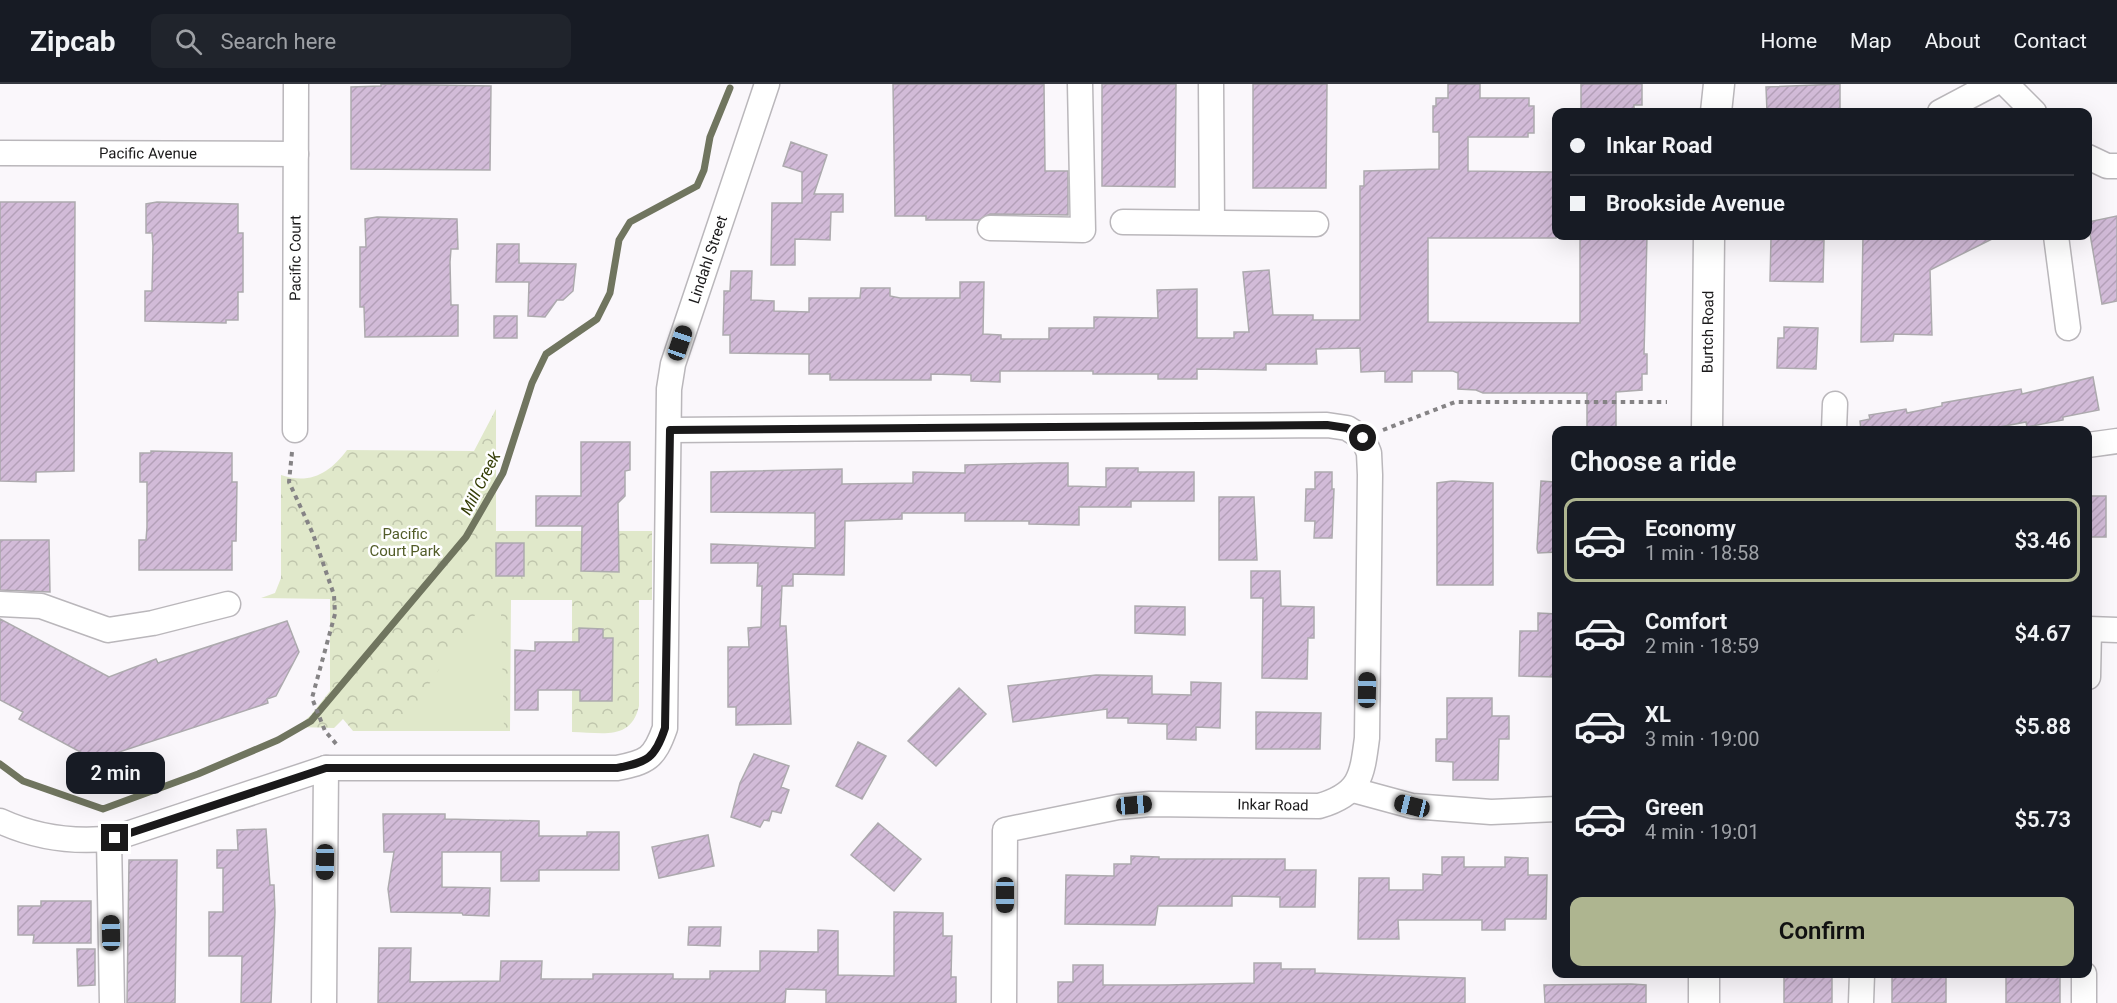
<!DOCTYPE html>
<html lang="en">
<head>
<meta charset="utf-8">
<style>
	:root { --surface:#171b24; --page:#20242c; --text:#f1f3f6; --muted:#9ea1a6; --line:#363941; --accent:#aeb590 }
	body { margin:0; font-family:Roboto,sans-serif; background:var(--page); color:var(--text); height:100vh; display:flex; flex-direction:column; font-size:22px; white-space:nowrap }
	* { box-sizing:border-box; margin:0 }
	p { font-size:20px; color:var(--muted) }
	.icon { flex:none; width:33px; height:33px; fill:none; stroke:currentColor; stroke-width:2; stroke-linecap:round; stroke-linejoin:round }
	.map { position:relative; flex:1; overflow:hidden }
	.side { position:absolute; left:1552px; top:342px; width:540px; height:552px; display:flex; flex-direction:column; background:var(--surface); border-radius:12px; box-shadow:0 6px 24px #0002 }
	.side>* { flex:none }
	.top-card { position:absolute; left:1552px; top:24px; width:540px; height:132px; border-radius:12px; box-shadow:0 6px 24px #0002; display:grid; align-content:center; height:132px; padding:0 18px; background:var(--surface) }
	.end { position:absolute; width:27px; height:27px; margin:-14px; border:8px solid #1a191a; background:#fff; box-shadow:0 0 0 3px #fff }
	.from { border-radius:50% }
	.bubble { position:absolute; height:42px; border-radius:12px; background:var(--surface); box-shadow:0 6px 24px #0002; font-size:20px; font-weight:600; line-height:42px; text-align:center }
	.car { position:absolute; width:18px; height:36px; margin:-18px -9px; border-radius:8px; box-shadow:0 0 4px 2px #0007; background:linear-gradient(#222 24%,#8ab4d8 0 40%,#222 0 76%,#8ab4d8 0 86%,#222 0) }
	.top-card b { display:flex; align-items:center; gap:21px; height:57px; font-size:22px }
	.top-card b+b { border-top:2px solid var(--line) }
	.top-card i { width:15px; height:15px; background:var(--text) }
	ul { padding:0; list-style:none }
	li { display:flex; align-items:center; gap:18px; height:84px; margin:0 12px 9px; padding:0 6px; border:3px solid transparent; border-radius:12px }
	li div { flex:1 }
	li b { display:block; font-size:22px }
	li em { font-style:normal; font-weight:600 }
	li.active { border-color:var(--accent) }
	li>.icon { width:54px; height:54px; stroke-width:1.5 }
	h2 { padding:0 18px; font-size:27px; line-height:72px }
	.action { display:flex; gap:12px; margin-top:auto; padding:12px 18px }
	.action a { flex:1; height:69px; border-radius:12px; background:var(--accent); color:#111; font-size:24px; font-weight:600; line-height:69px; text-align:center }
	header { display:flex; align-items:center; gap:36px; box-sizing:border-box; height:84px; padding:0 30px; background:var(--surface); border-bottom:2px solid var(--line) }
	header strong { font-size:28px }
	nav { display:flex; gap:33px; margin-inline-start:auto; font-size:21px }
	.search { width:420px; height:54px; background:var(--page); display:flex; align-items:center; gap:15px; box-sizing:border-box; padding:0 21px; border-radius:12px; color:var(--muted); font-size:22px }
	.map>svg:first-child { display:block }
	.forest { fill:url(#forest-crowns) }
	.garden { fill:#e0e8ca }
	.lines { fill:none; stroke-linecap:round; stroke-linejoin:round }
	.stream { stroke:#70755f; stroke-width:7 }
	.building { fill:url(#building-hatch); stroke:#adaaae; stroke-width:1.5 }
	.minor-casing { stroke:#bab7bb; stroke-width:27 }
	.major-casing { stroke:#bab7bb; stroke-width:33 }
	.path { stroke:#858385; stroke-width:4; stroke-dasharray:4.5 4.5; stroke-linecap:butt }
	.minor { stroke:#fff; stroke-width:24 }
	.major { stroke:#fff; stroke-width:30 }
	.route { stroke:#1a191a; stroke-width:8 }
	.labels { text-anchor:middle; stroke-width:5; stroke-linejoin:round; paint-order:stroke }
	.street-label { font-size:15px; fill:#1a191a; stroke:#fff }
	.park-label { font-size:15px; fill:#525c28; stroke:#fff }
	.water-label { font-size:16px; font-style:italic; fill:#353e06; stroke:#fff }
</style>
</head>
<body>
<header>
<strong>Zipcab</strong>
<div class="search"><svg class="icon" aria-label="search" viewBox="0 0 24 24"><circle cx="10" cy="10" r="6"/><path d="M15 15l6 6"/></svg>Search here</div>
<nav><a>Home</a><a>Map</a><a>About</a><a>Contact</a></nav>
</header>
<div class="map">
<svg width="2117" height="919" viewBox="0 0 2117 919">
	<defs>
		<pattern id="forest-crowns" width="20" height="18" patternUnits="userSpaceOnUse" patternTransform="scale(1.5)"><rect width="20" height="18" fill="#e0e8ca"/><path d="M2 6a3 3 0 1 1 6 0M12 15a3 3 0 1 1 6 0" fill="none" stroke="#c0c6ad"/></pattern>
		<pattern id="building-hatch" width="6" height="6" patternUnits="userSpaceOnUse" patternTransform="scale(1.5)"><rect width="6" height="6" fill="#d2bbd8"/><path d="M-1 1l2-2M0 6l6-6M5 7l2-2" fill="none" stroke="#b4a0b9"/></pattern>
	</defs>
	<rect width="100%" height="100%" fill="#faf7fb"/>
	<path class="forest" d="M496,325V447H652V516H639V622C631,658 600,648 572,648V516H511L510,647H353L343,635L334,644L297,643L311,631L330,607V515L261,514L275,509L281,494V391C310,401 330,389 347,366L474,367Z"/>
	<path class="garden" d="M477,528H501L504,644H400Z"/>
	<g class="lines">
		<path class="stream" d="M0,680L23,697L103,725L198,690L278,656L311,637L466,453L503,389L532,299L546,270L597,235L610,209L619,156L630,138L697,102L704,86L710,53L730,4"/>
	</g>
	<path class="building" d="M381,0L491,2L490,86L351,85V3L381,2Z
		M893,0H1044L1045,87H1068V131L990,130L979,136H926V132H895Z
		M1102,0H1176L1175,103L1102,102Z
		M1253,0H1327L1326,104H1253Z
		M1448,0H1480V14H1529V22H1534V49H1528V53H1468V87L1556,88V154H1428V238L1580,239V152H1647L1644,270H1647V290H1642V306L1616,308V346H1587V309H1483L1476,306L1458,305V289L1453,287H1412V298H1385V287L1361,288L1360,264L1316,265L1317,280H1266V286L1197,285V295H1158V290H1093V287H1000V298L971,297V291L931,290V296H830V290H809V270L730,269V251H723L724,216V207H730L731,187H752L751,216L774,217V227L809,228V214H860L861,204H890V212L900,214H960V198H984L983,250L1001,251V255H1049V244H1094V233L1158,234L1157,206L1197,205V254H1234V248H1249L1243,188L1269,186L1273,231H1313V236H1360V102H1364V87L1439,85V48H1433V22H1436V14H1448Z
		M1581,0H1642V21H1634V28H1581Z
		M1840,0V28H1767L1766,3Z
		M791,58L827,71L814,110H843V128H831L830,156L795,155V181H771L772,119H802V88L783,82Z
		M0,118H75L74,387L36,388V398L0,397Z
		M157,118L238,120V149H243V208H238V236H226V239L145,237V207H152L153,162L152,149H146V120Z
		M2117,132V217L2102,220L2088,138Z
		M377,133L457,135L458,165H451L450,178L451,221H458V252L365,253L364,223H360V163H366L365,135Z
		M1863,152H1998L1930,186L1932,251L1894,250L1893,257L1861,258Z
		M1771,154L1824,156L1823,198L1770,197Z
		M497,160H519V179L576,180L573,207L563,216H557L545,233L528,232L529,198H496Z
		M494,232H517V254H494Z
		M1784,243L1818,244L1816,285L1777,284L1778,254H1784Z
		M2093,293L2099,326L2063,333V336L2027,343L2026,338L1984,346H1861L1860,337L1870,335L1869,331L1906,325L1907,329L1942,322V319L2021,305L2022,310Z
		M581,358H630V386L625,387V412L618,419L619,488L581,487L582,442H536V412H581Z
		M151,367L232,369V398H237L236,457H232V486H139V456H146L147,443V398H140V369H151Z
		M1040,379H1068V402L1106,403V384H1138V388H1194V417H1131V423H1079V441L1029,440V437H965V429H902V435L845,437L844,491L793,490V502H782L780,542H786L791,640L736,641V623H728V563H749L748,544L761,543L762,502H757L758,479H711V460L815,464V429L711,428V388L842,385V400L913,399V388L965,389V381Z
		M1315,388H1332V405H1334L1332,454H1314L1315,437H1305L1306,405H1315Z
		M1452,397L1493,399V501H1437V399Z
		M1541,397L1554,398L1557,468L1538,469L1537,465Z
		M2088,412H2106V453H2088Z
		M1219,413H1254L1257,476H1219Z
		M0,456H49L50,508L0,506Z
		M496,459H524V492H496Z
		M1251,487H1280L1281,522L1314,523V554H1308L1307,595L1262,594L1263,514H1251Z
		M1135,522L1185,523V551L1135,549Z
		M1538,529L1557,530V593L1519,592L1520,547H1538Z
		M0,535L109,593L156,575L158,579L287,537L299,568L276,612L267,615L268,619L95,676L19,635L23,628L0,616Z
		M579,544L603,545V554H613L612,617H580V606H538V626H515V566L535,567V558H579Z
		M1096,591L1152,592V610L1191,611V598L1221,599L1220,644L1196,643V656L1167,655V640L1128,639V634H1107V625L1013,638L1008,602Z
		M959,604L986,630L936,682L908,657Z
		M1447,614H1492V632H1509V655H1499L1498,696H1453V678L1436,677V655H1447Z
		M1256,628L1321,629L1320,665H1256Z
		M858,658L886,672L862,715L836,702Z
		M754,670L789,682L781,703L789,706L781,729L772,727L769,737L764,736L760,743L731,733L740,699Z
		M383,730H445V735L539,737V752H587V748H619V786H539V797H501V768H442V803L490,804L489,832L463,831L462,829L391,828L388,805L394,768H384Z
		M878,739L921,775L894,807L851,771Z
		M266,745L270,801H274L275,828L271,919H241L242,872H209V828H223V784H217V766H238L237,746Z
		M708,751L714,782L659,794L652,763Z
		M1131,772L1159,773V775H1285V786H1316L1315,823H1280V813L1232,812V822H1158L1155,841L1065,840L1066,791L1114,792V780H1131Z
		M1442,773H1464V783H1505V773L1528,774V791H1547L1546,835H1505V846H1482V836H1398L1399,855H1358L1359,794H1389V806H1423V790L1442,791Z
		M129,776H177L175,919H127Z
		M41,817H91V859H33L34,851H18V822H41Z
		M894,828L943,829V852H952L951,893H956V919H826V906L786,905L785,919H378L379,864H411L410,898L500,897L501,877H542L541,895H593V890H673V895H710V887H760V867L818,868V846L838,847V891L894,892Z
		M689,843H721L720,862L688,861Z
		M77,865H95V901L78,902Z
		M1254,879H1281V885H1315V889L1465,894V919H1058V898H1073V881H1103V901H1167L1254,899Z
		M1784,890H1832V919H1784Z
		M1896,890H1942V893H1946V919H1892V893H1896Z
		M2006,890H2060V919H2006Z
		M1631,900L1646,901V919H1545L1544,901Z"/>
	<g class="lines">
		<g class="minor-casing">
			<g id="minor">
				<path d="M1211,0L1212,138"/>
				<path d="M2006,0L2034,28"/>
				<path d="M1940,28L1993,0"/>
				<path id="s1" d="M0,69L296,70"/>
				<path d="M2088,73L2107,82H2117"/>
				<path d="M1123,138L1316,140"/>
				<path d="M990,144L1083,146L1080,0"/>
				<path d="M2056,152L2068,244"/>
				<path id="s2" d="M295,346L296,0"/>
				<path d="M670,346L1327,341L1347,344L1363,354L1369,369L1370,391L1367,654C1362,693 1360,710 1319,722L1150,720L1118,723L1005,746L1004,919"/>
				<path d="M1834,346L1835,320"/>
				<path d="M2088,361L2117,357"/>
				<path d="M0,520L41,522L108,546L153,539L228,520"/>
				<path d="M2088,593L2089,545L2117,546"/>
				<path d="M1353,706L1412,722L1491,728L1557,725"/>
				<path id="s3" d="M0,737C37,754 75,759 115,754L326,684H617C647,678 654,675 665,644L669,305L673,280L767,0"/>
				<path d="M109,755L112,919"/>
				<path d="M324,919L326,684"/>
				<path d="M1861,919L1862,890"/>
				<path d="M2084,919V890"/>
			</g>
		</g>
		<g class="major-casing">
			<g id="major">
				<path d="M1716,28L1719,0"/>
				<path id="s4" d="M1707,346L1709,152"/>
				<path d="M1704,919V890"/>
			</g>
		</g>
		<path class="path" d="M1383,346L1455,318H1667
			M292,368L289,398L313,450L334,511L335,530L312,614L325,647L338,662"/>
		<use href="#minor" class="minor"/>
		<use href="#major" class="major"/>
	</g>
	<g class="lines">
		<path class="route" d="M115,754L326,684H617C647,678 655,675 665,644L670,346L1327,341L1347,344L1363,354"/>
	</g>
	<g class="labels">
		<g class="street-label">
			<text dy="5" stroke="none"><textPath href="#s1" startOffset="148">Pacific Avenue</textPath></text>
			<text dy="5" stroke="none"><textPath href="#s2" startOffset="172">Pacific Court</textPath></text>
			<text dy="5" stroke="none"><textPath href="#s3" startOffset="1173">Lindahl Street</textPath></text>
			<text dy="5" stroke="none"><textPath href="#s4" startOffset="98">Burtch Road</textPath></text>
			<text transform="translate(1273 721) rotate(1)" y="5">Inkar Road</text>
		</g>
		<g class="park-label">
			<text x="405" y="455">Pacific<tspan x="405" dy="17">Court Park</tspan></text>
		</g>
		<g class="water-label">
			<text transform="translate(480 399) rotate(-63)" y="6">Mill Creek</text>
		</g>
	</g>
</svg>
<i class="end from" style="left:1363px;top:354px"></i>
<i class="end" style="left:115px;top:754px"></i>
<div class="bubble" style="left:66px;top:668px;width:99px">2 min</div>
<i class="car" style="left:680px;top:259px;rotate:19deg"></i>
<i class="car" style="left:1367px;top:606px;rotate:1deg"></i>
<i class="car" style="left:1134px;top:721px;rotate:85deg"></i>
<i class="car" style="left:1412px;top:722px;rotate:284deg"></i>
<i class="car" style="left:325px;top:778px;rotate:181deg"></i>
<i class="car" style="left:1005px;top:811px;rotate:180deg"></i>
<i class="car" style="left:111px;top:849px;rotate:359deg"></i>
<div class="top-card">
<b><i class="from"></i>Inkar Road</b>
<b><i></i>Brookside Avenue</b>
</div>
<section class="side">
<h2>Choose a ride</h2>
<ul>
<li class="active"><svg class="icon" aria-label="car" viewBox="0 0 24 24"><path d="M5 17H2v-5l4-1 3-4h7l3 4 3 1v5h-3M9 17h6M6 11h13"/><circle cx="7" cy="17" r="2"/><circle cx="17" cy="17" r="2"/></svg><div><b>Economy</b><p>1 min · 18:58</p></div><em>$3.46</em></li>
<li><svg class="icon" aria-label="car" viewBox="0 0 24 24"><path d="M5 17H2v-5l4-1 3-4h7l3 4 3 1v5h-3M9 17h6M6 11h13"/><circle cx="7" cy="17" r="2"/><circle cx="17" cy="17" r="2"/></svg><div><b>Comfort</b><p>2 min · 18:59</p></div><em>$4.67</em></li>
<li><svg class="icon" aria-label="car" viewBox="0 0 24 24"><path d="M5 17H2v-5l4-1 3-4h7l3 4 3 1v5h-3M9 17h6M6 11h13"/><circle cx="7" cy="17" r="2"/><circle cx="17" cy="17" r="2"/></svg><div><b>XL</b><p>3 min · 19:00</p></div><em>$5.88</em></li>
<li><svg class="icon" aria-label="car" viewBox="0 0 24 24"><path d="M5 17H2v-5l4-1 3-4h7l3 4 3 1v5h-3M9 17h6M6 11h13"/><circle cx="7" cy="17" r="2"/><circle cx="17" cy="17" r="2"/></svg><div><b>Green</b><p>4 min · 19:01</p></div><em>$5.73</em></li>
</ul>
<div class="action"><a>Confirm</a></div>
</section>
</div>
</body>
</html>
